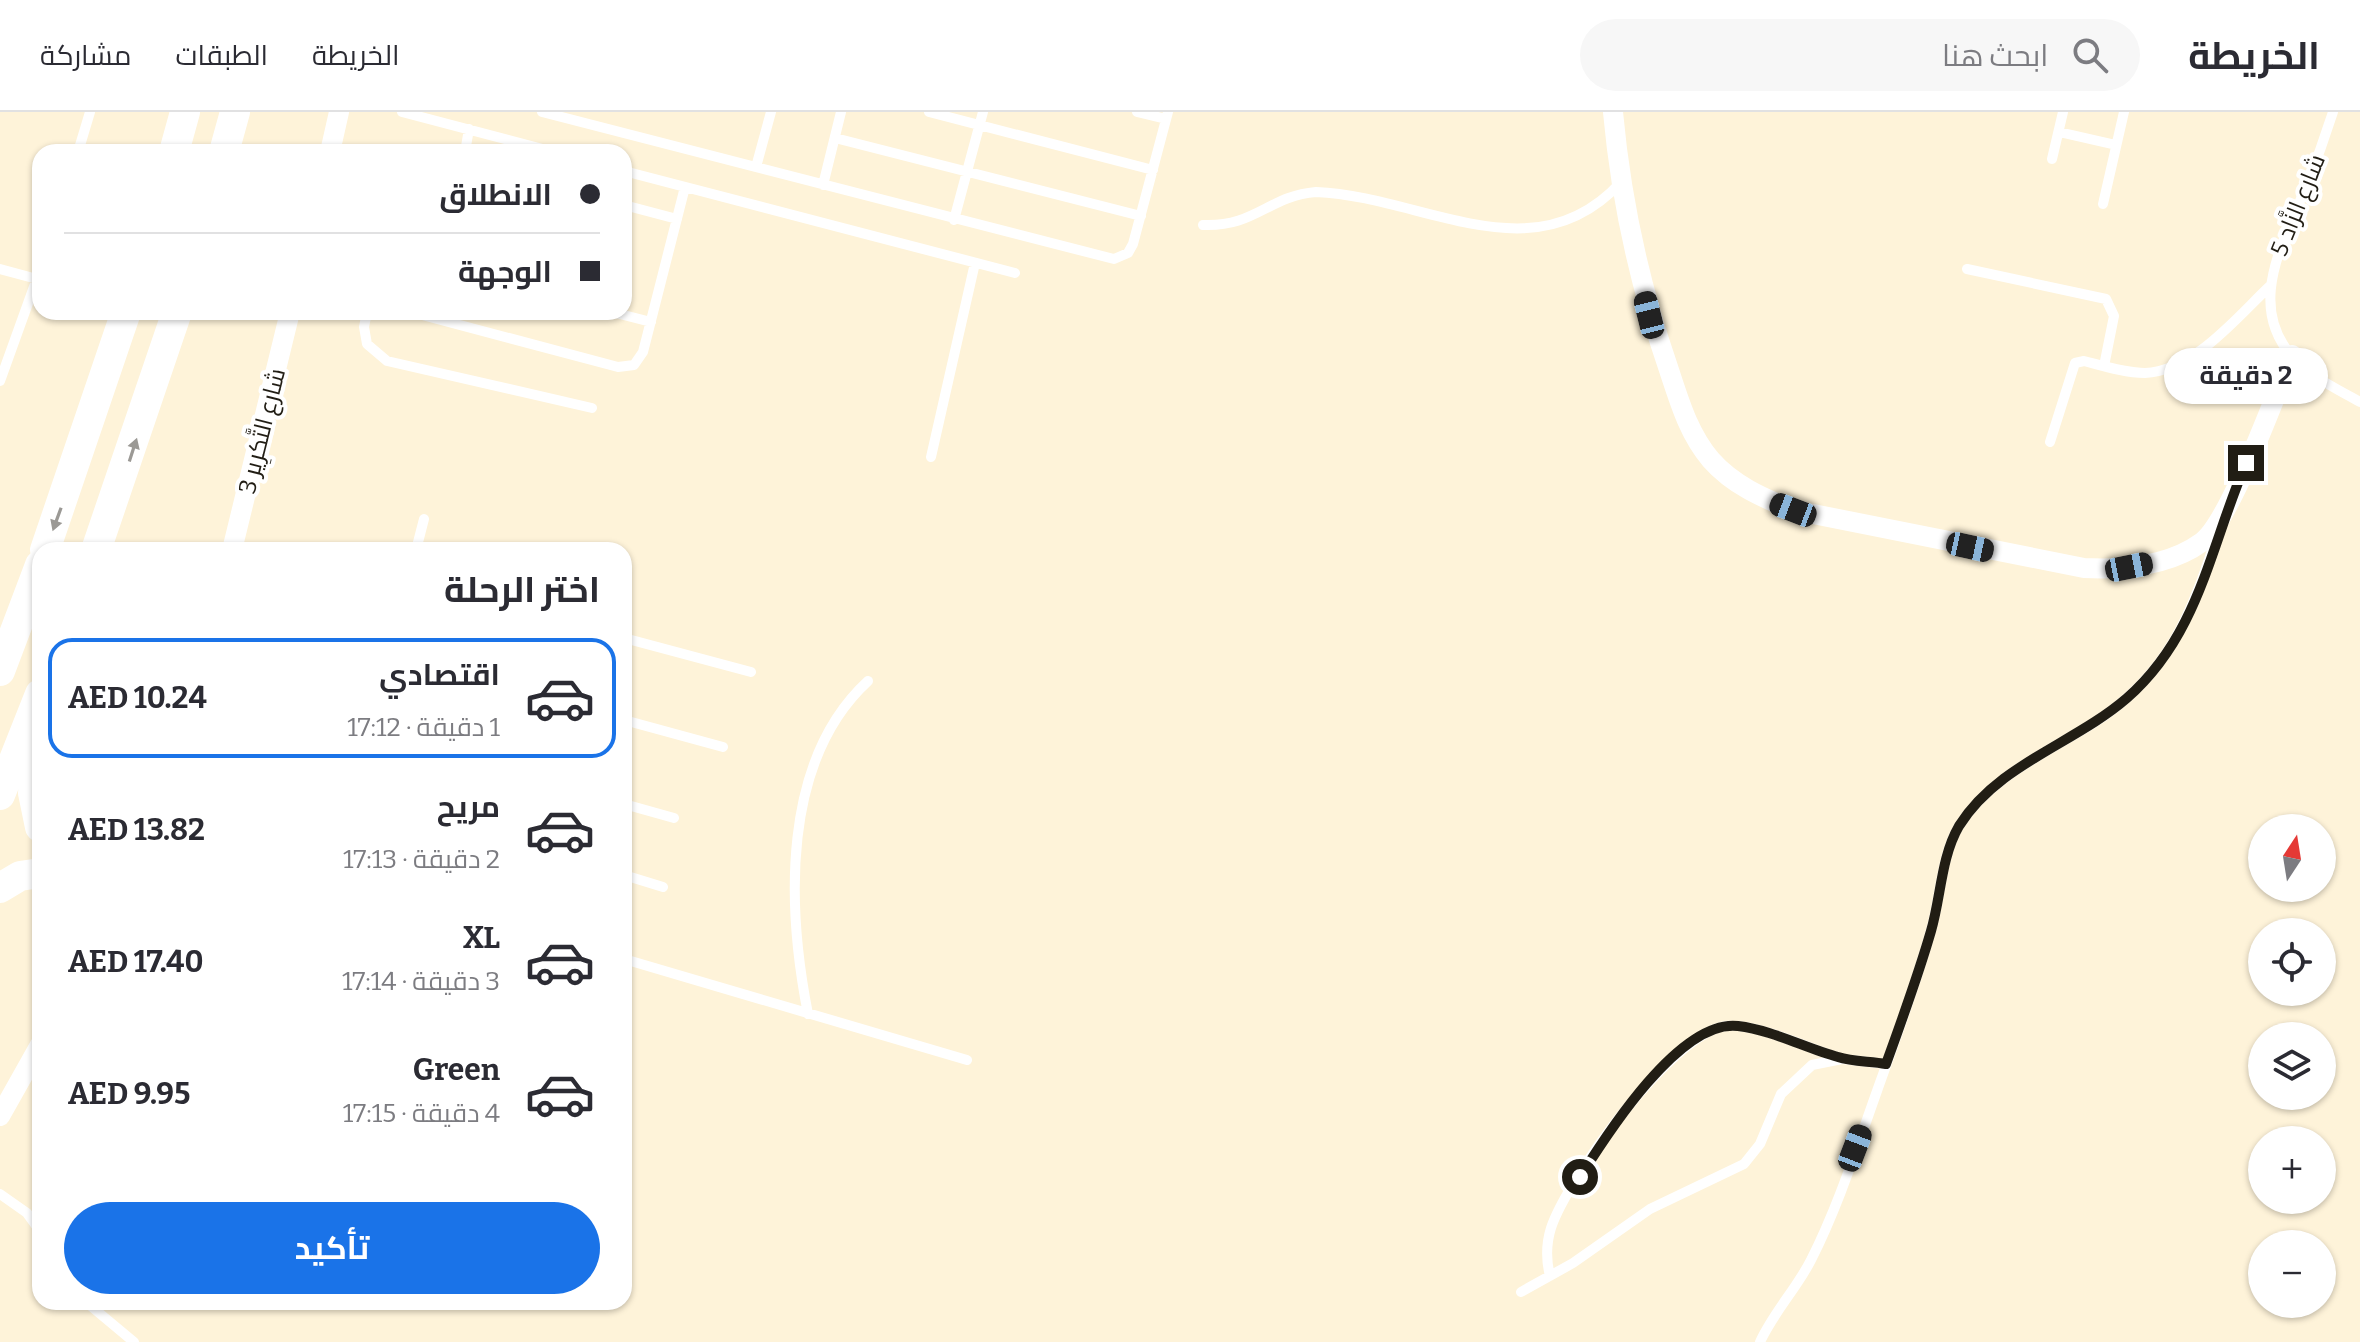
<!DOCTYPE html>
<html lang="ar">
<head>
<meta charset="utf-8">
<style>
	:root { --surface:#fff; --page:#f7f7f7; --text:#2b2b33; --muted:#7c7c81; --line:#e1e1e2; --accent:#1a73e8 }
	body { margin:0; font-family:Bitter,Cairo,serif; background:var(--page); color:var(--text); direction:rtl; height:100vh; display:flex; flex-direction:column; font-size:30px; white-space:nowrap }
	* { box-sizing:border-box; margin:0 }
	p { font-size:26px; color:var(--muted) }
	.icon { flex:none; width:44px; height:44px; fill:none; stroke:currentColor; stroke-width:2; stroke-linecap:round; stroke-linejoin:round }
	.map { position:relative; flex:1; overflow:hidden; direction:ltr }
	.details { position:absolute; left:32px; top:430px; width:600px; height:768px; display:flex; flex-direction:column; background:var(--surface); border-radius:24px; box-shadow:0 2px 6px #0004; direction:rtl }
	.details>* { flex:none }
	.guide { position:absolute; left:32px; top:32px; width:600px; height:176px; border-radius:24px; box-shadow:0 2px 6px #0004; direction:rtl; display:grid; align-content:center; height:176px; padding:0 32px; background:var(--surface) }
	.needle { width:52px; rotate:12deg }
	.buttons { position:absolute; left:2248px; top:702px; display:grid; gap:16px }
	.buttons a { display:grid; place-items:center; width:88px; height:88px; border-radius:50%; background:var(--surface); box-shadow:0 2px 6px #0004; font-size:40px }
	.end { position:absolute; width:36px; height:36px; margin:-18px; border:10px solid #211d14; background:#fff; box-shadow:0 0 0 4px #fff }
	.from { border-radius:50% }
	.bubble { position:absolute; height:56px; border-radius:28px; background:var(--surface); box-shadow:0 2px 6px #0004; font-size:26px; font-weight:700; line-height:56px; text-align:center; direction:rtl }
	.car { position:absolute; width:24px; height:48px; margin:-24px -12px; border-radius:10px; box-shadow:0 0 6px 2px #0007; background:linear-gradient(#222 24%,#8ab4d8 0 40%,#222 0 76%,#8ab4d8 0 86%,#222 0) }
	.guide b { display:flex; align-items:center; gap:28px; height:76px; font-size:30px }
	.guide b+b { border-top:2px solid var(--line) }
	.guide i { width:20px; height:20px; background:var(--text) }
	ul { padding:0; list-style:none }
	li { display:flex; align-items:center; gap:24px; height:120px; margin:0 16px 12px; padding:0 16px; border:4px solid transparent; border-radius:24px }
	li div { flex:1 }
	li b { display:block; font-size:30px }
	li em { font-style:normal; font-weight:700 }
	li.active { border-color:var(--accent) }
	li>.icon { width:72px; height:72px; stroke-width:1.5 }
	h2 { padding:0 32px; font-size:36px; line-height:96px }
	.action { display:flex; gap:16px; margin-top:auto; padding:16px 32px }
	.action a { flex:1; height:92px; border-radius:48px; background:var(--accent); color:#fff; font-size:32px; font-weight:700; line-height:92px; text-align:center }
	header { display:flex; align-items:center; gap:48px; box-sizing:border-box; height:112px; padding:0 40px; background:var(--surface); border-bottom:2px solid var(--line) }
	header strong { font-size:38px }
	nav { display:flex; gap:44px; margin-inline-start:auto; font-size:28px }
	.search { width:560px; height:72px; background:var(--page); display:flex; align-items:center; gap:20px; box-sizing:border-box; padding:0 28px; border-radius:44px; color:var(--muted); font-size:30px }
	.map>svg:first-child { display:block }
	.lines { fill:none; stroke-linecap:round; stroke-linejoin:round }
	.service { stroke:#fff; stroke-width:10 }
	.minor { stroke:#fff; stroke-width:20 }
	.secondary { stroke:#fff; stroke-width:30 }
	.oneway { fill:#9b9995 }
	.route { stroke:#211d14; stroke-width:10 }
	.labels { text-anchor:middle; stroke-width:8; stroke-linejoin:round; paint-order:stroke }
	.street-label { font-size:24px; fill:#211d14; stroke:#fff }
</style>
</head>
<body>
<header>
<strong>الخريطة</strong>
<div class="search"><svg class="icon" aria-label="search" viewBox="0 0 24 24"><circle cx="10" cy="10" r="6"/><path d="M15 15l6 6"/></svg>ابحث هنا</div>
<nav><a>الخريطة</a><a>الطبقات</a><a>مشاركة</a></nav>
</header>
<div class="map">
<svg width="2360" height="1230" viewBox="0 0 2360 1230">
	<rect width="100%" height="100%" fill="#fef3d9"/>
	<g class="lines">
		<path class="service" d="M402,0L554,40
			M542,0L1114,147L1128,141L1133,132L1168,0
			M929,0L1153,58
			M1137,0L1166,7
			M2333,0C2325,25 2316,50 2306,75C2282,133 2241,202 2303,255C2319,269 2341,279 2360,290
			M2059,20L2116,33
			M835,26L1141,104
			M78,40L90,0
			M465,40L469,17
			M2052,47L2063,0
			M756,55L771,0
			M624,59L1015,161
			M823,73L841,0
			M2103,92L2124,0
			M624,93L677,107
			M954,108L983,0
			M1203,113C1256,115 1268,84 1316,80C1422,84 1534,166 1621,70
			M0,157L37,167
			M1967,157L2106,187L2114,204L2104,254
			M367,200L364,215L367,232L387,249L592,296
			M411,200L618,255L634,253L643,240L685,75
			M612,200L651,210
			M0,269L40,158
			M2050,330L2075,251L2084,249C2103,254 2125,261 2145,261C2194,259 2237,205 2270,174
			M931,345L975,151
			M416,438L424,407
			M624,526L751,560
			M624,608L723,635
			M624,692L674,706
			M624,763L663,775
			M624,847L967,948
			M808,902C787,795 781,649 868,569
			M0,1082L27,1101L40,1119
			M1550,1164C1546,1148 1546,1132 1551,1116C1567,1067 1673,920 1726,914C1756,911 1808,936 1837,945
			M1521,1180L1573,1151L1650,1097L1744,1052L1760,1032L1781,982L1812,953L1842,947L1886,952
			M86,1190L134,1230
			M1760,1230C1773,1201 1797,1176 1811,1148C1838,1095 1857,1035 1877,979C1896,926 1916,872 1931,818C1941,784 1941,744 1959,714C1990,665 2046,641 2092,612C2169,564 2192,501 2218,420"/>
		<path class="minor" d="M1613,0C1621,88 1639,171 1668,255C1679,288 1688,321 1711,348C1733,373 1763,386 1793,398L2084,456C2123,458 2169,454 2202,430C2230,409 2276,281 2292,243
			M330,40L339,0
			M232,438L290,200
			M0,1004L40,933"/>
		<path class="secondary" d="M174,40L185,0
			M224,40L235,0
			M45,438L126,200
			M96,438L177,200
			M0,559L40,453
			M40,641L33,681L40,715
			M0,683L40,582
			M0,776L20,764L40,761"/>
	</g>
	<defs><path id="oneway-solid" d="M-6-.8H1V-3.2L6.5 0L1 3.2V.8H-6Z" transform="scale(2)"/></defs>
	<g class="oneway">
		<use href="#oneway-solid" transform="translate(133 338) rotate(-72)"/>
		<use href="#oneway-solid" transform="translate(57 407) rotate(110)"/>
	</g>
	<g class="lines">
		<path class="route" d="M1580,1065C1607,1022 1680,907 1738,914C1772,918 1805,936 1838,945C1853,950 1871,949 1886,952C1902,908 1918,864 1931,819C1941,785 1941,745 1959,714C1998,652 2074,632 2127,586C2199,523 2210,435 2246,351"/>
	</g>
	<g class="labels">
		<g class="street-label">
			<text transform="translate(2298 93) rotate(-68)" y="8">شارع الزَّاد 5</text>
			<text transform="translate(262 319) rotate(-76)" y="8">شارع التَّكرِير 3</text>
		</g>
	</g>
</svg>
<div class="buttons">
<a><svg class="needle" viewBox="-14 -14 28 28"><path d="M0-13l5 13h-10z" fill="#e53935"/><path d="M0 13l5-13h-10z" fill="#7c7c81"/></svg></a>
<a><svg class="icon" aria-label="locate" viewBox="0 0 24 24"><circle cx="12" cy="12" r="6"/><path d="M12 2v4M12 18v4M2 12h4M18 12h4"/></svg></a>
<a><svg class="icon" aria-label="layers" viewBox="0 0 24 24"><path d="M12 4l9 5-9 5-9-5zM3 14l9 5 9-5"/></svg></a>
<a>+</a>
<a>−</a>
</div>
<i class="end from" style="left:1580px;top:1065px"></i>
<i class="end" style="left:2246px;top:351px"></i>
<div class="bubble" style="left:2164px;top:236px;width:164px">2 دقيقة</div>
<i class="car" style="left:1649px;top:203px;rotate:346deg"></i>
<i class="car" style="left:1793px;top:398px;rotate:291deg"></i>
<i class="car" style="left:1970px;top:435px;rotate:102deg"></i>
<i class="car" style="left:2129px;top:455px;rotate:79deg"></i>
<i class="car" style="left:1855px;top:1036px;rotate:21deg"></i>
<div class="guide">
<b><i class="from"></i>الانطلاق</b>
<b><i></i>الوجهة</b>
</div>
<section class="details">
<h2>اختر الرحلة</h2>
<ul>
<li class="active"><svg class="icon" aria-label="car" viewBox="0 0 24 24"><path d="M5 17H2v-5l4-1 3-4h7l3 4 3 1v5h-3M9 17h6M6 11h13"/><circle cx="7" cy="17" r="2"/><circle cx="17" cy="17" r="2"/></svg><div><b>اقتصادي</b><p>1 دقيقة · 17:12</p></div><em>AED 10.24</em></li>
<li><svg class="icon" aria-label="car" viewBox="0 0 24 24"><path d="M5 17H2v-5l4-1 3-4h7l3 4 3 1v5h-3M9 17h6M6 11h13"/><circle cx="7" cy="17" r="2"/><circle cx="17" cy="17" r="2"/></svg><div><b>مريح</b><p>2 دقيقة · 17:13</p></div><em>AED 13.82</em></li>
<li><svg class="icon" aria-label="car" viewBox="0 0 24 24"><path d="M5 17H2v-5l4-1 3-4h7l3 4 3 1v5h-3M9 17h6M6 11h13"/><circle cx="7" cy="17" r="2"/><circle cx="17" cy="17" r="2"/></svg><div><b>XL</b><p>3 دقيقة · 17:14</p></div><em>AED 17.40</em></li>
<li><svg class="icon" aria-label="car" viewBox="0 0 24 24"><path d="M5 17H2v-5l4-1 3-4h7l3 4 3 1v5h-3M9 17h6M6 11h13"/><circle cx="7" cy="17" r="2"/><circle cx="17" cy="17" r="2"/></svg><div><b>Green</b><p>4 دقيقة · 17:15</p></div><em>AED 9.95</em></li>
</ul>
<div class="action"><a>تأكيد</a></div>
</section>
</div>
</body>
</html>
